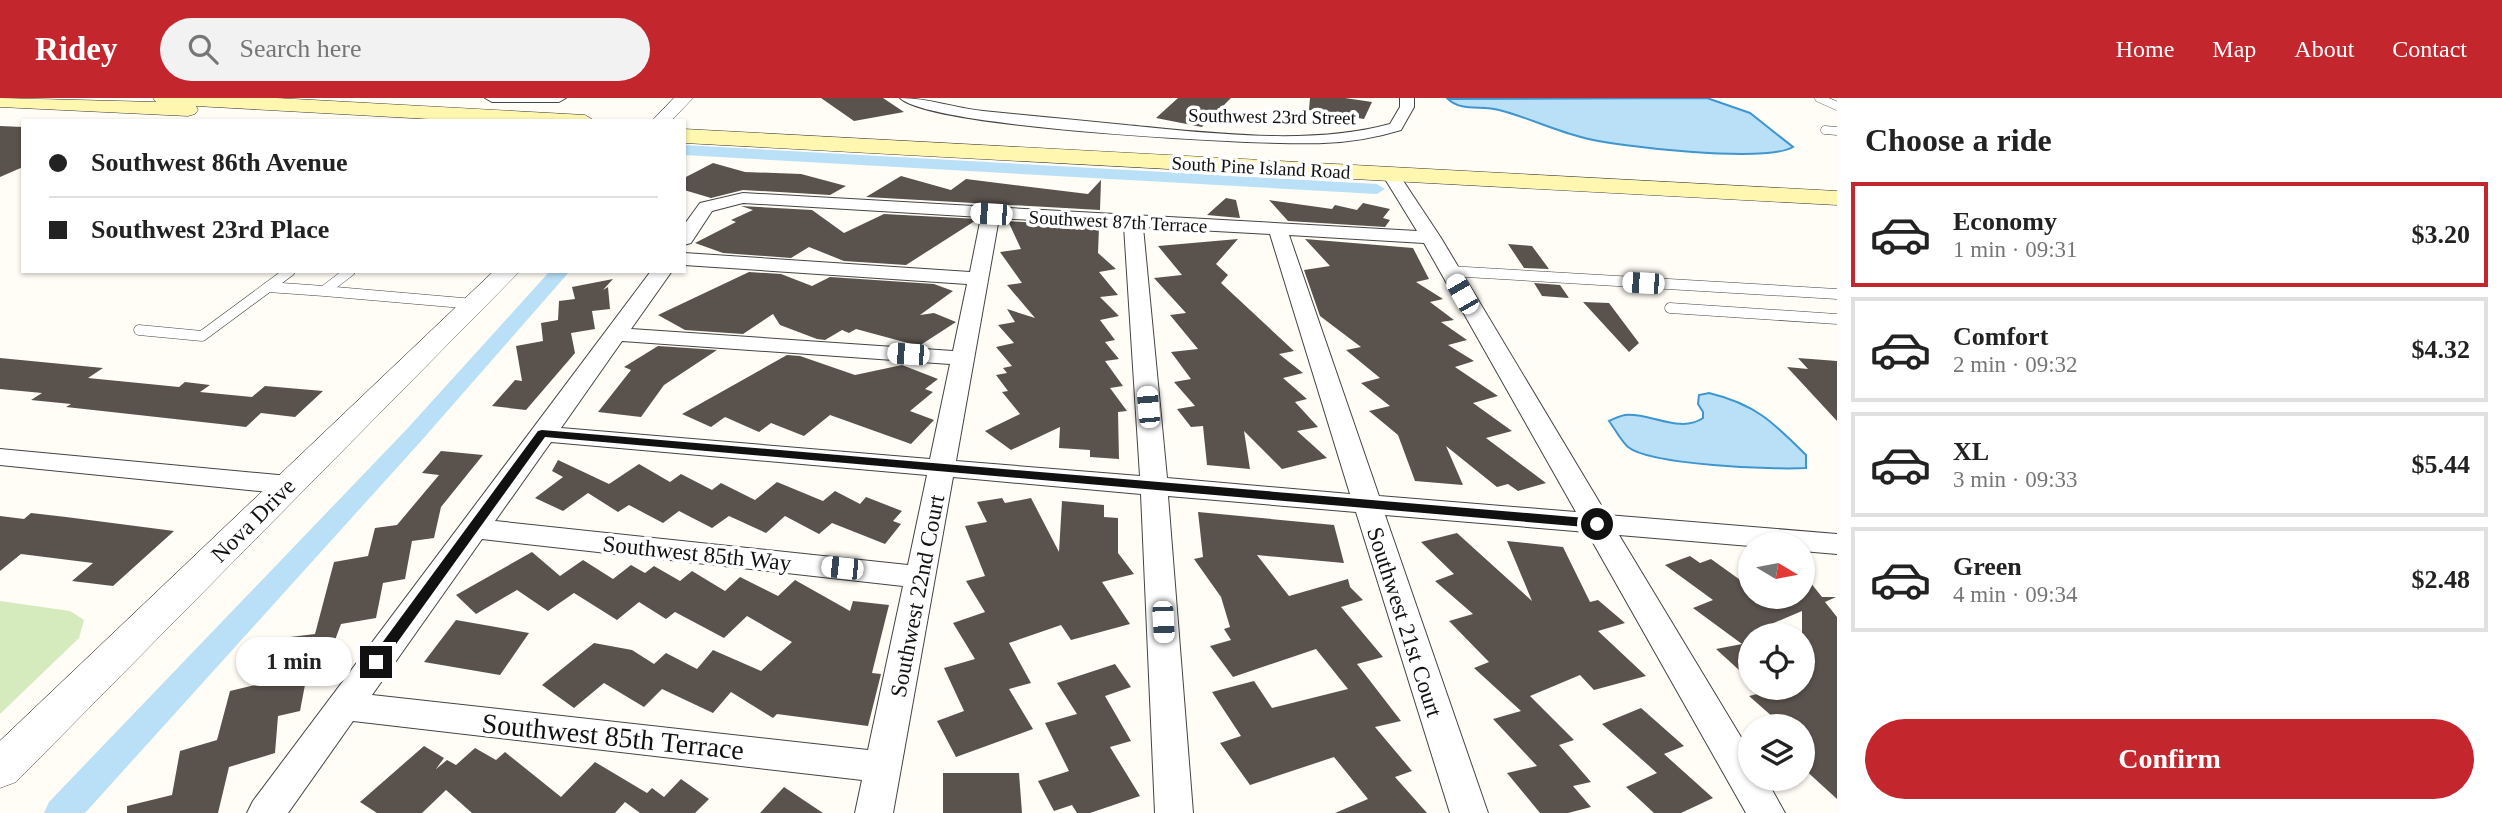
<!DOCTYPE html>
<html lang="en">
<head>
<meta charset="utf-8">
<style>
	:root { --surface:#fff; --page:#f2f2f2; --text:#222; --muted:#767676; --line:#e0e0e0; --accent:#c4262e }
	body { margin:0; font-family:Georgia,serif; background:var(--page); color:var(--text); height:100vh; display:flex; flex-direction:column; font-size:26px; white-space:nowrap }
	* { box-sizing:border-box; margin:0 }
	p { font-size:23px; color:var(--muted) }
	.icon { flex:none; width:38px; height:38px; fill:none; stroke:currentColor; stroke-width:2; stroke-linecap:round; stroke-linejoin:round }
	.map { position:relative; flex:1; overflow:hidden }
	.panel { display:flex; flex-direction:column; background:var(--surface); width:665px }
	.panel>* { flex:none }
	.hud { position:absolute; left:21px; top:21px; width:665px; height:154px; border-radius:0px; box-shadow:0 2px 5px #0004; display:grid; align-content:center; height:154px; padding:0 28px; background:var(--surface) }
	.needle { width:46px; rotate:100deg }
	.buttons { position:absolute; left:1738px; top:434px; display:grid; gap:14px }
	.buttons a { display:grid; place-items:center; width:77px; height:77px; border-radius:50%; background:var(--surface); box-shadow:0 2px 5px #0004; font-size:35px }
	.end { position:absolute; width:32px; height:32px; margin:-16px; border:9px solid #111; background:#fff; box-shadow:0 0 0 4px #fff }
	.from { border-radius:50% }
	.bubble { position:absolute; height:49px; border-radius:24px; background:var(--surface); box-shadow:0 2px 5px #0004; font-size:23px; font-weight:800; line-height:49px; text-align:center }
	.car { position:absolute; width:21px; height:42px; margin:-21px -10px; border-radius:9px; box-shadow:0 0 5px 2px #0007; background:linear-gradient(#fff 24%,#345 0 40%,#fff 0 76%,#345 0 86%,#fff 0) }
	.hud b { display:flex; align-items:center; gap:24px; height:66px; font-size:26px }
	.hud b+b { border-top:2px solid var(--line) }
	.hud i { width:18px; height:18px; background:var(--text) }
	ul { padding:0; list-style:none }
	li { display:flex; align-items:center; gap:21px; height:105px; margin:0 14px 10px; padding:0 14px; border:4px solid var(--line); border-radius:0px }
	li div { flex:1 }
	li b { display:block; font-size:26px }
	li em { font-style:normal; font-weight:800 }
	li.current { border-color:var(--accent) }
	li>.icon { width:63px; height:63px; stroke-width:1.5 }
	h2 { padding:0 28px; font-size:32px; line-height:84px }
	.cta { display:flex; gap:14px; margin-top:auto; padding:14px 28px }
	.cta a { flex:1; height:80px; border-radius:42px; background:var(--accent); color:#fff; font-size:28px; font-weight:800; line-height:80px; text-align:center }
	header { display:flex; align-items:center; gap:42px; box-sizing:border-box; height:98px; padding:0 35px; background:var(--accent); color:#fff }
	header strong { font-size:33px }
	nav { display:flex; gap:38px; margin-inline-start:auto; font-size:24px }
	.search { width:490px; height:63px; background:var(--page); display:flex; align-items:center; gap:18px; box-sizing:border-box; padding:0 24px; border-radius:38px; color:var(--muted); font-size:26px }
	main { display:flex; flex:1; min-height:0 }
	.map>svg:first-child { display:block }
	.green { fill:#d5ebbd }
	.water { fill:#b9e0f7; stroke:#3f96cf; stroke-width:2 }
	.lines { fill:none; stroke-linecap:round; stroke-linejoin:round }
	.canal { fill:#b9e0f7; fill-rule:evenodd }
	.building { fill:#5a524d }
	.service-far1-casing { stroke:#444; stroke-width:9 }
	.service-casing { stroke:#444; stroke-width:11 }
	.minor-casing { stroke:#444; stroke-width:2 }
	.tertiary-casing { stroke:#444; stroke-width:1 }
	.secondary-casing { stroke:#333; stroke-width:1 }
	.service-far1 { stroke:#fff; stroke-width:8 }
	.service { stroke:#fff; stroke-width:10 }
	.minor { fill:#fff; fill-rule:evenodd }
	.tertiary { fill:#fff; fill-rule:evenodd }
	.secondary { fill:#fff6b0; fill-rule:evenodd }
	.route { fill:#111 }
	.labels { text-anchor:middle; stroke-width:7; stroke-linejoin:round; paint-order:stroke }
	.far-street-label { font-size:19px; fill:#111; stroke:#fff }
	.street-label { font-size:23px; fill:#111; stroke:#fff }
	.near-street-label { font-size:28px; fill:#111; stroke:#fff }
</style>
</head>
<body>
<header>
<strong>Ridey</strong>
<div class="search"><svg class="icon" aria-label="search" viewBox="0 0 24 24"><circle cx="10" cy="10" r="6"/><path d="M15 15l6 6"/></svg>Search here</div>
<nav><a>Home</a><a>Map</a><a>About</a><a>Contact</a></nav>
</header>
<main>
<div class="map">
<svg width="1837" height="715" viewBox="0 0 1837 715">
	<rect width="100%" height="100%" fill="#fffdf5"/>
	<path class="green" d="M0,503L70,513L84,522L79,540L0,616Z"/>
	<path class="water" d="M1707,0L1750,15L1793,49C1766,65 1615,49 1581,39C1553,32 1527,19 1499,12C1482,7 1461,14 1448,1Z
		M1709,295C1755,306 1773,324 1806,357V370C1774,372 1650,367 1628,349C1621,343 1615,331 1609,323C1613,321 1620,318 1625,317C1649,314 1680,336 1703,320V314L1698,306L1699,297Z"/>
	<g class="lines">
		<path class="canal" d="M684,47L1377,86L1385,91L1377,96L684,57Z
			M550,173H570L422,342L85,715H44L49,704L406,332Z"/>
	</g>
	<path class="building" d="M821,0H883L904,14L854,23Z
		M1178,0H1231L1202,29L1156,20Z
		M1310,0H1345L1372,4L1364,21L1309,12Z
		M0,28L23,29V69L0,79Z
		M713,65L745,74L801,76L846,88L830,97L743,92L711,100L684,92V80Z
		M901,78L951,92L966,81L1088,96L1101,82L1100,112L866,99Z
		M1226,100L1236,102L1240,120L1207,117Z
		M1269,102L1332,111L1335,107L1357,112L1363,105L1390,111L1383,120L1390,122L1385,129L1288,123Z
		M741,108L812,112L844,135L884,116L978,121L906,167L844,163L809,149L791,160L723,155L695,145L736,124L731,122L753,112Z
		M1008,123L1099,129L1098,155L1116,171L1099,174L1118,197L1100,199L1119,218L1100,222L1115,242L1105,244L1119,261L1105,263L1123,288L1110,290L1127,313L1118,314L1119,361L1090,359V352L1059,350L1060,329L1011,352L985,333L1020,316L1002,294L1008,293L996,277L1007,275L1003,270L1012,268L996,249L1014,245L998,227L1015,224L1007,211L1035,220L1007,187L1022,185L1000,154L1021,151Z
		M1238,141L1216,166L1228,177L1221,185L1294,253L1279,256L1303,275L1283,280L1307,301L1295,304L1318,329L1297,333L1327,360L1282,371L1244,333L1250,371L1207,367L1203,328L1191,329L1177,311L1195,308L1174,284L1191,281L1171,254L1198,251L1170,217L1186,215L1154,180L1182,177L1158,148Z
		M1305,141L1413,150L1429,181L1416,184L1443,201L1430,204L1454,222L1441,224L1467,242L1448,247L1474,263L1455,269L1498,298L1473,305L1512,333L1486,340L1546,385L1518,393L1508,386L1497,389L1446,348L1463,387L1415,383L1398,337L1369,313L1390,308L1361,285L1380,280L1346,252L1361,249L1320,218L1304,172L1330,168Z
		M1508,146L1532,148L1549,171L1524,170Z
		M749,174L781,176L812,188L830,179L934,186L953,193L920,217L934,215L956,224L919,248L856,231L849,235L842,232L825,242L817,241L780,227L773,216L743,236L685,232L658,217Z
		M613,181L603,192L608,189L610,211L592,213L595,231L571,235L575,255L526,312L492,308L515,282L522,283L516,248L543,243L541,225L558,222L559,203L575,201L572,189Z
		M1534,185L1560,187L1569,200L1542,198Z
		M1583,204L1609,205L1639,245L1629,254Z
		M658,248L717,252L664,287L641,319L598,314L631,272L624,269Z
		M787,257L800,258L855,277L902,267L938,281L925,291L933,294L910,313L934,322L911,346L830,317L804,338L771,325L759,334L725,319L711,329L682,316Z
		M0,260L103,270L88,280L179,289L185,284L210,287L200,294L252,299L265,288L323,293L295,319L261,315L246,329L220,326L66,309L71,306L31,302L42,295L0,291Z
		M1798,260L1837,263V323L1787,269L1808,271Z
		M441,353L483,357L441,409L434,440L412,443L405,481L383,485L376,520L341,526L325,569L308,571L300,613L278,618L275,655L229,669L218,715H127V708L172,697L180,653L217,642L230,593L263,585L282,540L315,536L334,464L368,458L375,430L397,427L439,377L422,375Z
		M558,362L609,386L639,366L670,384L681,376L712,392L721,385L755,402L777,384L823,403L835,393L860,406L866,399L902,413L893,423L901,426L885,446L832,425L819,436L785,418L766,435L729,418L712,430L679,413L663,425L629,407L618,414L588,395L563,413L535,400L563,379L552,373Z
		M1002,400L1005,405L1031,400L1059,454L1062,403L1104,407V419L1118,420V455L1134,476L1102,484L1130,526L1071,542L1061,527L1009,545L1031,585L1009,591L1033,631L956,659L937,623L964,613L944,570L975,561L953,525L985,514L966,483L985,478L965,428L987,424L977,404Z
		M1198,414L1334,427L1344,465L1257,457L1289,498L1348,481L1350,489L1363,502L1341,509L1383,559L1357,566L1401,623L1375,629L1412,673L1395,679L1427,715H1335L1368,701L1334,659L1250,687L1220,645L1241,638L1212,594L1254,583L1272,610L1348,591L1316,551L1233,579L1210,548L1231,542L1224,531L1230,529L1221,499L1194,461L1203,459Z
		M31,415L66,419L174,433L113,488L72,483L93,465L21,456L0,473V418L24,421Z
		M1457,435L1532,503L1507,443L1563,449L1590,504L1598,502L1625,525L1598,533L1646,578L1594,592L1580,577L1530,598L1574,642L1559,647L1591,684L1573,688L1591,709L1568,715H1540L1507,675L1537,668L1493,621L1521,613L1474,570L1489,564L1449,523L1473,516L1435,483L1454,476L1421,444Z
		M532,454L560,478L583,462L613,481L631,467L645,475L654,468L680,483L692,473L725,493L740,479L778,498L795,482L850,513L853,503L889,507L872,575L881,576L868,628L777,616L773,620L731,594L713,615L662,591L644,609L604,585L574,610L542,587L594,545L632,552L654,566L666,555L697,571L713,552L761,573L792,544L747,518L724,540L675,514L666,521L639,504L617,522L574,495L548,513L517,492L476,516L456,497Z
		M1690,458L1700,465L1711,461L1750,489V499H1802V474L1822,499H1836L1825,504L1837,519V701L1802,669V628H1783L1749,598L1781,590H1802V513L1750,535V582L1716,551L1742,546L1693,510L1713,502L1665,467Z
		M456,522L529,535L500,577L424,564Z
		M1115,566L1131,589L1105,598L1131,643L1110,649L1140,698L1090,715H1077L1072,707L1054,713L1038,683L1069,673L1045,625L1077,616L1057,585Z
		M1641,610L1684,648L1664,656L1713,700L1681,715H1654L1626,689L1657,675L1602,626Z
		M424,648L444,660L436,671L447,662L456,667L475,650L496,662L505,654L561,699L595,664L647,695L652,690L664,699L681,681L709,701L695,715H640L625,704L615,715H472L446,692L422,715H377L360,704Z
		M943,675H1019L1022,715H943Z
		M784,689L823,715H760Z"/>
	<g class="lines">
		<g class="service-far1-casing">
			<path id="service-far1" d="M1819,0L1837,8
				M1825,32L1837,33"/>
		</g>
		<g class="service-casing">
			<path id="service" d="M350,173L324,193L474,206
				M1449,173L1837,196
				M268,189L324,193
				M1670,210L1837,221
				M139,232L202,238L290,173"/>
		</g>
		<g class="minor-casing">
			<path id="minor" d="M485,0H566L559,4H492Z
				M900,0C928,0 955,10 983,13C1031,18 1078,22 1126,27C1208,35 1310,48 1390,26L1400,9V0H1414V9L1401,32C1375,40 1350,44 1323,45C1265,48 930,30 900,0Z
				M1390,71L1396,72L1441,140L1607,417L1837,436V456L1802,453V446L1750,448L1619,437L1750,654V681H1766L1785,715H1746L1587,434L1385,417L1488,715H1450L1356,414L1168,398L1193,715H1155L1141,396L953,379L893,715H855L862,682L353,623L288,715H247L253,703L651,173H672L631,231L953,253L967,186L684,167V155L970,174L981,119L743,105L712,113L691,145L684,147V127L700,105L743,95L1417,133L1382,76ZM999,120L1124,128L1140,378L956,363ZM1143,129L1270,136L1350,396L1167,380ZM1289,137L1424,145L1576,414L1379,398ZM622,243L950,266L930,361L561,330ZM551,344L927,377L908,467L495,423ZM482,441L903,488L868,652L372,597Z
				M0,351L289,378L299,381L303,387L299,393L289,396L0,367Z"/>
		</g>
		<g class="tertiary-casing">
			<path id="tertiary" d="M674,0H693L671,23H652Z
				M494,173H520L16,684L0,690V643Z"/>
		</g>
		<g class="secondary-casing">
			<path id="secondary" d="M0,0L156,4L153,0H276L585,17L595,23H465L196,8L198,12L195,16L188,18L0,9Z
				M684,31L1837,93V107L684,45Z"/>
		</g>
		<use href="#service-far1" class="service-far1"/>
		<use href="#service" class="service"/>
		<use href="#minor" class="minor"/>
		<use href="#tertiary" class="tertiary"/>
		<use href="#secondary" class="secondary"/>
	</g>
	<path class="route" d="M542,332L1597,421L1603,426L1597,430L545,339L381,567H371V560L538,333Z"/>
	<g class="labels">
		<g class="far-street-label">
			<text transform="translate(1272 18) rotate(1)" y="7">Southwest 23rd Street</text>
			<text transform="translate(1261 69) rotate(3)" y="7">South Pine Island Road</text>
			<text transform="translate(1118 123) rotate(3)" y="7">Southwest 87th Terrace</text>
		</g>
		<g class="street-label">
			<text transform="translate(253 422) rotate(-45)" y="8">Nova Drive</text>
			<text transform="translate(697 455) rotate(6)" y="8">Southwest 85th Way</text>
			<text transform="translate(917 498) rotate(-79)" y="8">Southwest 22nd Court</text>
			<text transform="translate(1405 524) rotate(72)" y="8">Southwest 21st Court</text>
		</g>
		<g class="near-street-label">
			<text transform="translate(613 638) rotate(6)" y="10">Southwest 85th Terrace</text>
		</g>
	</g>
</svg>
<div class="buttons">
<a><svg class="needle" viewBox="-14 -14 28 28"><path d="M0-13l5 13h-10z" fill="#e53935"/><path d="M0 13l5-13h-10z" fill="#767676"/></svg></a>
<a><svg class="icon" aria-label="locate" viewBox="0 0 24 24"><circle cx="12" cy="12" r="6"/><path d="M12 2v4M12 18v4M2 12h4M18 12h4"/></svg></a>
<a><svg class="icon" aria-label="layers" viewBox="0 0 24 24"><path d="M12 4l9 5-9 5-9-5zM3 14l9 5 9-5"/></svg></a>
</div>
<i class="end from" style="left:1597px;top:426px"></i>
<i class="end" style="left:376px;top:564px"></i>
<div class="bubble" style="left:236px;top:539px;width:116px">1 min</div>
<i class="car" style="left:991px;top:116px;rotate:274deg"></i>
<i class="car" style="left:1643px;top:185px;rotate:273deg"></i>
<i class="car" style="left:1462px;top:196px;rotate:330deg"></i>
<i class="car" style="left:908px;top:256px;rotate:274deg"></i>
<i class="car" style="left:1148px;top:309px;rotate:355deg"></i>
<i class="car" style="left:842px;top:470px;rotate:276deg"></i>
<i class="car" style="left:1163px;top:524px;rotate:177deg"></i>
<div class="hud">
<b><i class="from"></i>Southwest 86th Avenue</b>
<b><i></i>Southwest 23rd Place</b>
</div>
</div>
<section class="panel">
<h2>Choose a ride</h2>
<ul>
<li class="current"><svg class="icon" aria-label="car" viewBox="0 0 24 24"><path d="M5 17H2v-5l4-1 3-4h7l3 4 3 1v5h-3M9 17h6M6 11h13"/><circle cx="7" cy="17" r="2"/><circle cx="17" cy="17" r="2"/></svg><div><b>Economy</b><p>1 min · 09:31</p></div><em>$3.20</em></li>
<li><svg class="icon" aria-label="car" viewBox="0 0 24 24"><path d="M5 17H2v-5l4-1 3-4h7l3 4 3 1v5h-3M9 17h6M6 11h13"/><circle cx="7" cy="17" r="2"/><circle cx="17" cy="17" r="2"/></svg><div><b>Comfort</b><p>2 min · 09:32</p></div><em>$4.32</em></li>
<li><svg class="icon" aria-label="car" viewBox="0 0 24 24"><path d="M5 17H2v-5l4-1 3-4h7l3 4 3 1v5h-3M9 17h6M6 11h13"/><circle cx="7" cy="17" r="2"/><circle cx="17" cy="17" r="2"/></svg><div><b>XL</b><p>3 min · 09:33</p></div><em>$5.44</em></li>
<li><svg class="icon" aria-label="car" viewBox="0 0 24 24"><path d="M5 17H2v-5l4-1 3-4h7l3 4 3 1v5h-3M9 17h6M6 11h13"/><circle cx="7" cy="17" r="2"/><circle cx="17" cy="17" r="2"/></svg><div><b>Green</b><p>4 min · 09:34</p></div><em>$2.48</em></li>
</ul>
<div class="cta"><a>Confirm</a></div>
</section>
</main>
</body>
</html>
